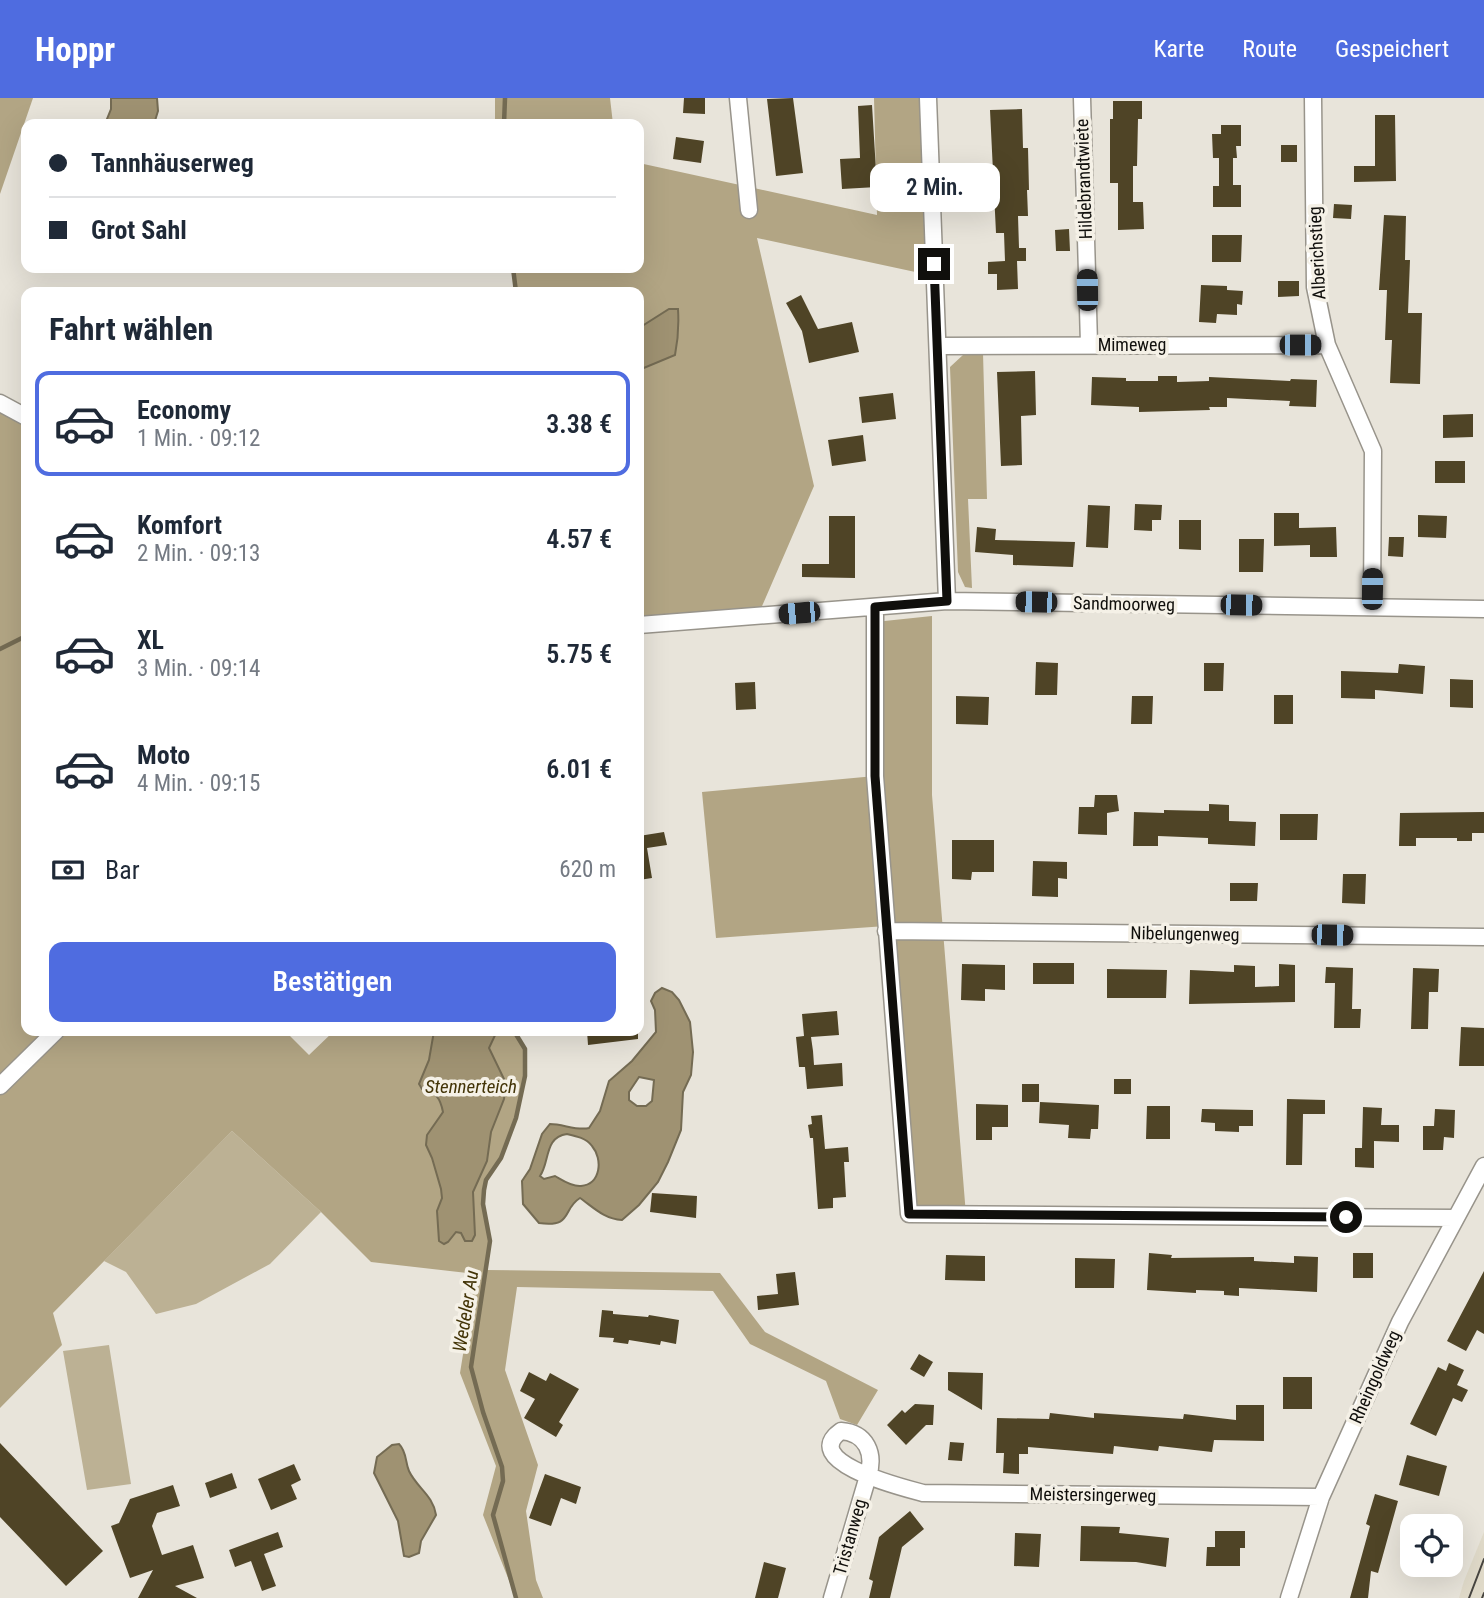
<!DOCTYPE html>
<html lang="de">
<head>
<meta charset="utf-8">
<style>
	:root { --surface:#fff; --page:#f6f6f7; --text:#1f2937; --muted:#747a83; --line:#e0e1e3; --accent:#4f6ce0 }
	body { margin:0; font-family:"Roboto Condensed",sans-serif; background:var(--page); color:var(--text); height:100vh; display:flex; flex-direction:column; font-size:26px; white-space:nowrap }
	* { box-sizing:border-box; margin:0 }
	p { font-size:23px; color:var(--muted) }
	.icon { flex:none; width:38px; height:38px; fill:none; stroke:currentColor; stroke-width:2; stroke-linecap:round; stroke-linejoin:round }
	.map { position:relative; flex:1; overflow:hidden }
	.side { position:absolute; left:21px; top:189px; width:623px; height:749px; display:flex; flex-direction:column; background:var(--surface); border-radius:14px; box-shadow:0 7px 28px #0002 }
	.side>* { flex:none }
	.hud { position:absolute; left:21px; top:21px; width:623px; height:154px; border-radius:14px; box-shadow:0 7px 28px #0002; display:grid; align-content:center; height:154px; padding:0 28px; background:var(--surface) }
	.tools { position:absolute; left:1400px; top:1416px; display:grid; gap:14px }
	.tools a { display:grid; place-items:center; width:63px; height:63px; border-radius:14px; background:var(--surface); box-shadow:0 7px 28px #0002; font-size:35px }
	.end { position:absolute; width:32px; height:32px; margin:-16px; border:9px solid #100f0c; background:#fff; box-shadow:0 0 0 4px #fff }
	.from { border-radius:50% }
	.bubble { position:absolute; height:49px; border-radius:14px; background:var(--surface); box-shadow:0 7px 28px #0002; font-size:23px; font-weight:600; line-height:49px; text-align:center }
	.car { position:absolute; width:21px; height:42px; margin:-21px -10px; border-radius:9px; box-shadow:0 0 5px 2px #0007; background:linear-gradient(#222 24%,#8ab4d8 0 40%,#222 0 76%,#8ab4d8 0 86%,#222 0) }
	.hud b { display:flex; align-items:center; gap:24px; height:66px; font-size:26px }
	.hud b+b { border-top:2px solid var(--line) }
	.hud i { width:18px; height:18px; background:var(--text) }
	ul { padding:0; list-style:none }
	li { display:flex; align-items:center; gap:21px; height:105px; margin:0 14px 10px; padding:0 14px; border:4px solid transparent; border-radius:14px }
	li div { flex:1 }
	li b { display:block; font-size:26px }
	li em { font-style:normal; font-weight:600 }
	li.active { border-color:var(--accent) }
	li>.icon { width:63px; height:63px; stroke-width:1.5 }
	h2 { padding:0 28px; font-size:32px; line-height:84px }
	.pay { display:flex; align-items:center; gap:18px; height:77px; padding:0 28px; font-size:26px }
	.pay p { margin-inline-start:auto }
	.primary-button { display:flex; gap:14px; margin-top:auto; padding:14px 28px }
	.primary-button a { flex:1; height:80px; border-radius:14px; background:var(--accent); color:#fff; font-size:28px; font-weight:600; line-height:80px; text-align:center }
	header { display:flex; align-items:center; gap:42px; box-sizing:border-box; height:98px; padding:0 35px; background:var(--accent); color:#fff }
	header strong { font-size:33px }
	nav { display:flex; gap:38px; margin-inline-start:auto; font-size:24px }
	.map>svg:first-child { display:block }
	.built { fill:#e0dac9 }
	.green { fill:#bcb194 }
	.forest { fill:#b2a584 }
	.water { fill:#9f9272; stroke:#746b53; stroke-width:2; fill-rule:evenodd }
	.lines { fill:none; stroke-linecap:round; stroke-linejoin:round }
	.stream { stroke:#746b53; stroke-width:4.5 }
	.building { fill:#4f4426 }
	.minor-casing { stroke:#98948b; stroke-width:19 }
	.minor { stroke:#fff; stroke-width:16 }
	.tram { stroke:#474540; stroke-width:2 }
	.route { stroke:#100f0c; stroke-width:9 }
	.labels { text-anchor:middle; stroke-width:7; stroke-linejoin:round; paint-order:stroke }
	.street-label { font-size:18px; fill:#100f0c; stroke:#f5f1e7 }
	.water-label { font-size:19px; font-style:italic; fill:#433407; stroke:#f5f1e7 }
</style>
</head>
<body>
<header>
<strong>Hoppr</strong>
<nav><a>Karte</a><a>Route</a><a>Gespeichert</a></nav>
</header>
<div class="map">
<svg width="1484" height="1500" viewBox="0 0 1484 1500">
	<rect width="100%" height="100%" fill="#e8e4da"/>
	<path class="built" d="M1484,1434V1500H1459L1464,1483Z"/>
	<path class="green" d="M232,1033L321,1114L270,1166L196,1206L156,1216L126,1174L104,1163Z
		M109,1247L131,1386L87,1392L63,1253Z"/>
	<path class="forest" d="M0,0H33L0,96Z
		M495,0H610L613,26H495Z
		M874,0H927L934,178L757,140L814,388L756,522L639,532V272L675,257C678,245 675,234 679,223L669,211L639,230V194H516L513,170H639V65L877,117Z
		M983,255L987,401H968L972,490L965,489L958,474L950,269L963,257Z
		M0,305L26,319V933H285L309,957L334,933H514L525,951V978L516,1020L501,1060L486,1082L484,1092L483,1106L490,1138L486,1172L720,1175L765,1234L878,1292L857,1327L840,1321L826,1283L750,1246L713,1193L517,1189L505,1272L538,1367L526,1413L536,1482L543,1500H516L483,1417L496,1368L460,1275L476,1176L371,1164L321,1114L232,1033L53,1215L62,1247L0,1310Z
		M932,518V697L966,1117L909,1116L886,828L716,840L702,694L875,678V524Z"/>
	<path class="water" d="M111,0H157L158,13L154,26H105L111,11Z
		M669,211H678C679,227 678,242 675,257L639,272V230Z
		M662,890L672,894L679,902L690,924L693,954L691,977L683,994L681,1032L668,1064L658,1084L639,1107L622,1122C604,1121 593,1109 580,1100C562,1111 573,1130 539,1125L523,1106L522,1083L530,1071L542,1036L550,1026C563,1026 577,1033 589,1030L600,1013L609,983L632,963L656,934L655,912L651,903L655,895ZM639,979L654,982L652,1003L646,1008H637L629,1002V994ZM567,1036C576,1038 586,1040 592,1048C603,1061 601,1086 581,1088C572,1089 562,1082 555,1078L544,1081L540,1078C550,1064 544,1039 567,1036Z
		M434,933H497L489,950L504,981L505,992L504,1001L491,1034L487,1063L473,1094L475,1137L472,1143H465L461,1135L456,1134L448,1144L444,1146L439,1143L437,1113L442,1100L441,1091L432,1060L426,1047L427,1037L443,1014C440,999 436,995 422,991L419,986L429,962Z
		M399,1346C407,1354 405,1364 409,1373C417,1390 433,1397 436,1417L421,1443L419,1455L409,1459L404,1458L398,1423L374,1375L377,1359L392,1347Z"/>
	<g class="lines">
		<path class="stream" d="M504,26L505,0
			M513,170L516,194
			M0,551L26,538
			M514,933L525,951V978L516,1020L501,1060L486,1082L484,1092L483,1106L490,1143L471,1269L483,1314L502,1369L503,1383L493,1417L516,1500"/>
	</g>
	<path class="building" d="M684,0H705V16L683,15Z
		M793,0L803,75L776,78L767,1Z
		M1113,3H1142V21H1138L1137,68H1133V104H1143L1144,131L1118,132V85H1110V21H1113Z
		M872,7L877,89L842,91L840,61L860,60L858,8Z
		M1022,11L1023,50H1028L1029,92H1027L1028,118H1018L1019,150H1026V163H1017L1018,191L997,192V176H988V164L1005,163L1004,135H996L990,12Z
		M1375,17H1395L1396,83L1354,84V68H1375Z
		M1221,27H1241V48H1236L1237,60H1233V87H1241V109H1213V88H1219V60H1213L1212,36H1221Z
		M676,39L704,43L701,65L673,61Z
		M1281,47H1297V64H1281Z
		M1334,106L1352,107L1351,121L1333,120Z
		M1384,117L1406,118L1405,162H1410L1408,215H1422L1420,286L1390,285L1392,242H1385L1387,192H1379Z
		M1069,131L1070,153H1056L1055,132Z
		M1212,137H1242L1241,164H1212Z
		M1278,183H1299V198L1278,199Z
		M1201,187L1227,188V192L1243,193L1242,207L1237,206V217L1217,216L1216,225L1199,224Z
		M801,197L818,231L852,224L859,254L809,265L802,233L786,205Z
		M1035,273L1036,317L1021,318L1022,367L1001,368L997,274Z
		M1158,278H1177V284L1209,283V279L1290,283L1291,281L1317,282L1316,309L1289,308L1290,303L1227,300V309H1209L1210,312L1139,314V309L1091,307L1092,279L1126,280V283H1158Z
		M893,295L896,321L862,325L859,299Z
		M1473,316V339L1443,340V317Z
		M863,337L866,363L832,368L828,342Z
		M1435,363H1465V385H1435Z
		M1135,406L1162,407L1161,422H1152V433L1134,432Z
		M1088,407L1110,408L1108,450L1086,449Z
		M1274,415H1299V430L1336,429L1337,459H1310V447L1274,448Z
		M1418,417L1447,418L1446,440L1418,439Z
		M829,418H855V480L802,479V466H829Z
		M1179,422H1201V452L1179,451Z
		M977,429L996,431L995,442L1075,444L1073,469L1013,467V457L975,454Z
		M1389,439H1404L1403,459L1388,458Z
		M1239,441H1264L1263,474H1239Z
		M1036,564L1058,565L1057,597H1035Z
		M1204,565H1224L1223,593H1204Z
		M1399,566L1425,568L1423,596L1375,592V601L1341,600V573L1398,575Z
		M1450,581L1473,582V610L1450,609Z
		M755,584L756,611L736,612L735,585Z
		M1274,597H1293V626H1274Z
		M956,598L989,599L988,627L956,626Z
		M1132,598H1153L1152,626H1131Z
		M1095,697H1117L1119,713L1107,715V737L1078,736L1079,709H1094Z
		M1209,706L1229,707V723L1256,724L1255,748L1208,746V740L1158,738V748H1133L1134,714L1164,715V712L1209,713Z
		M1484,714V735H1472V743H1457V740H1416V748H1399L1400,715Z
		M1280,716H1318L1317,742H1280Z
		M664,734L667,747L647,750L652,780L639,782V738Z
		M952,742H994V774H972L971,782L952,781Z
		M1033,763L1067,764V781L1058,780V799L1032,798Z
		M1343,776H1366L1365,806L1342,805Z
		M1230,785H1258L1257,803H1230Z
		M1033,865H1074V886H1033Z
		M962,866L1005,867V892L985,891V903L961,902Z
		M1279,866L1295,867V904L1189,906L1190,872L1234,874V867L1255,868V889L1279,888Z
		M1326,869L1353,870L1352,911H1361L1360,930H1334L1335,885H1325Z
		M1413,870L1439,871L1438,894H1429L1428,931H1411Z
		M1107,871L1167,872L1166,900H1107Z
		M837,913L839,937L811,939L813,953L814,967L842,965L843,988L807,991L805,969H799L796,939L804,938L802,916Z
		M1461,929L1484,930V968H1459Z
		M587,933H638V941L588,947Z
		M1114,981H1131V996H1114Z
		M1022,986H1039V1004H1022Z
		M1287,1001L1325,1002V1016H1303L1302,1067H1286Z
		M1040,1004L1099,1007L1098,1031H1091L1090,1041L1068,1040L1069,1027L1039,1025Z
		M976,1006L1008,1007V1029H992V1042H976Z
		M1147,1008H1170V1041H1146Z
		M1363,1009L1382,1010L1381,1027H1399V1044L1374,1043V1070L1355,1069V1050H1362Z
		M1202,1011L1253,1012V1028H1239V1034L1215,1033V1025L1201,1024Z
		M1435,1011L1455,1012L1454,1040L1444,1039L1443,1052H1423V1028H1434Z
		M822,1017L825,1051L848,1049L849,1064H844L846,1099L833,1100V1110L818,1111L813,1040H810L808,1027L812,1026L811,1018Z
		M652,1095L697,1098L696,1120L650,1114Z
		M1149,1155L1172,1157L1171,1160L1254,1159V1163L1294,1165V1158L1318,1159L1317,1194L1239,1190V1198L1224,1197V1193L1196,1192V1195L1147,1192Z
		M1353,1155H1373V1180H1353Z
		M946,1157L985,1158V1183L945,1182Z
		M1075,1160L1115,1161L1114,1190H1075Z
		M1484,1173V1236L1477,1232L1466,1253L1447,1243Z
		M795,1174L799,1207L758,1212L757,1198L778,1196L776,1176Z
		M602,1212L613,1213V1216L648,1219L649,1217L679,1222L676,1246L661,1243L660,1247L629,1242L628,1246L613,1244L614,1240L599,1239Z
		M919,1256L933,1264L924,1279L910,1271Z
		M1449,1265L1464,1272L1457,1287L1468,1292L1462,1304L1453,1300L1436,1338L1410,1326L1438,1269L1446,1273Z
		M529,1274L546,1283L550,1275L579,1291L559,1324L563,1327L556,1339L524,1320L535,1301L520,1293Z
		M948,1274L983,1275L982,1312L948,1292Z
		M1283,1279H1312V1311H1283Z
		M915,1306L934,1307L933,1327H926L906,1347L887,1327L902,1312L905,1315Z
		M1236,1307H1264V1343L1214,1342L1212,1354L1159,1348L1158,1353L1114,1348L1113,1356L1028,1349V1356H1019V1376L1003,1375L1004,1355H996L997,1320L1049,1321L1050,1315L1094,1320V1315L1183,1321L1184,1316L1236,1322Z
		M950,1344L964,1345L962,1363L948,1362Z
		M0,1345L103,1453L66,1488L0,1419Z
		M1407,1357L1447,1368L1439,1398L1399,1387Z
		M294,1366L301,1382L291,1387L297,1401L271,1412L258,1381Z
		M232,1375L237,1390L210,1400L205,1385Z
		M545,1376L581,1389L576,1406L561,1400L551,1428L529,1420Z
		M173,1387L180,1408L157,1415L152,1428L162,1457L193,1447L204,1480L175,1488L197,1500H138L153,1472L130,1480L111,1428L119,1425L130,1401Z
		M1375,1396L1398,1403L1378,1475L1371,1473L1368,1500H1350L1370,1428L1366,1426Z
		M910,1413L924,1431L902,1449L890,1500H869L873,1483L869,1481L879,1439Z
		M1081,1428L1120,1429L1119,1435L1169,1440L1166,1469L1136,1464L1080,1463Z
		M1215,1433H1245V1450H1240V1468H1206L1207,1449H1215Z
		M278,1434L283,1449L264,1456L276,1488L262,1493L251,1463L235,1469L229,1452Z
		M1015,1435L1041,1436L1039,1469L1014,1468Z
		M764,1464L786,1470L778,1500H755Z"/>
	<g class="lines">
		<g class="minor-casing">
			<path id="minor" d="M738,0L749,112
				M928,0L947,503
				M1082,0L1089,246
				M1313,0L1315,189L1327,247L1373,353L1372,509
				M938,248L1327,247
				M0,305L26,319
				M875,509V678L909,1116L1455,1120
				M639,527L947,503L1484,511
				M886,833L1484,839
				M0,988L56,933
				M832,1500L868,1378C875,1356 867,1335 841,1333C797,1364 905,1390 923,1395L1321,1399
				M1289,1500L1321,1399L1400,1224L1484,1068"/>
		</g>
		<use href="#minor" class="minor"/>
		<path class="tram" d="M1469,1500L1484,1461
			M1482,1500L1484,1495"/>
	</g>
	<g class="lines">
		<path class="route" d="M934,166L947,503L875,509V678L909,1116L1346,1119"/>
	</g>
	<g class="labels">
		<g class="street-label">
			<text transform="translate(1084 81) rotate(-92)" y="6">Hildebrandtwiete</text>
			<text transform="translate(1317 155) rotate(-93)" y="6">Alberichstieg</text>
			<text x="1132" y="253">Mimeweg</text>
			<text transform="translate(1124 506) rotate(1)" y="6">Sandmoorweg</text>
			<text transform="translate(1185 836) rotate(1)" y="6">Nibelungenweg</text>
			<text transform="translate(1375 1279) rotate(-66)" y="6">Rheingoldweg</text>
			<text transform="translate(1093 1397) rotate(1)" y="6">Meistersingerweg</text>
			<text transform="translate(850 1439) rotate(-74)" y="6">Tristanweg</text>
		</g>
		<g class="water-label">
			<text x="471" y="995">Stennerteich</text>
			<text transform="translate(465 1213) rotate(-81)" y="7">Wedeler Au</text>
		</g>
	</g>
</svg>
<div class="tools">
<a><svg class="icon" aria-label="locate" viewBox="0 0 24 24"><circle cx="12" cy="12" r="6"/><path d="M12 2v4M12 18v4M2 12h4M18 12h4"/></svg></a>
</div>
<i class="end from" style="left:1346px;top:1119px"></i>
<i class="end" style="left:934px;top:166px"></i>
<div class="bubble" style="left:870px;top:65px;width:130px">2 Min.</div>
<i class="car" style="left:1087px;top:192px;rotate:359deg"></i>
<i class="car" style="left:1300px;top:247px;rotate:90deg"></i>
<i class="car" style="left:1372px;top:491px;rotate:1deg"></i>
<i class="car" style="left:1036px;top:504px;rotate:271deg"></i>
<i class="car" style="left:1241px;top:507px;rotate:91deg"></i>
<i class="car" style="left:799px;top:515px;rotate:265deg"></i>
<i class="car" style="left:1332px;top:837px;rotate:91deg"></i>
<div class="hud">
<b><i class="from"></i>Tannhäuserweg</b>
<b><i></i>Grot Sahl</b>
</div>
<section class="side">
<h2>Fahrt wählen</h2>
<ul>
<li class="active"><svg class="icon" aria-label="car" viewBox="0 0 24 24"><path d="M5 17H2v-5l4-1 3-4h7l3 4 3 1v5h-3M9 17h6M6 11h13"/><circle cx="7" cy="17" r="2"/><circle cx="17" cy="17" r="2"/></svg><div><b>Economy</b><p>1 Min. · 09:12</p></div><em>3.38 €</em></li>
<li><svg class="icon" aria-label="car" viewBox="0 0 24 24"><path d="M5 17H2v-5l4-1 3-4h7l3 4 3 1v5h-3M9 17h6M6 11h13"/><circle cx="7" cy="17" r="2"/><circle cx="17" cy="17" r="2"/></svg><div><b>Komfort</b><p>2 Min. · 09:13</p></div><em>4.57 €</em></li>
<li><svg class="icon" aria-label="car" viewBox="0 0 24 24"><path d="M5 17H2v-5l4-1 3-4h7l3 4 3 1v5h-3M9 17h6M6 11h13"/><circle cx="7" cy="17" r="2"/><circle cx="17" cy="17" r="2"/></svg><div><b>XL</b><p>3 Min. · 09:14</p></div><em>5.75 €</em></li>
<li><svg class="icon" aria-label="car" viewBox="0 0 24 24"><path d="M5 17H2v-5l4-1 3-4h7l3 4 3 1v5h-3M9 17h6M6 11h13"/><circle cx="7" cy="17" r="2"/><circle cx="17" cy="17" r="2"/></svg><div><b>Moto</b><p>4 Min. · 09:15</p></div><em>6.01 €</em></li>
</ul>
<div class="pay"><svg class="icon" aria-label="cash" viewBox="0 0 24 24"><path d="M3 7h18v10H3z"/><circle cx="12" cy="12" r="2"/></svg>Bar<p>620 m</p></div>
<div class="primary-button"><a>Bestätigen</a></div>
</section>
</div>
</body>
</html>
